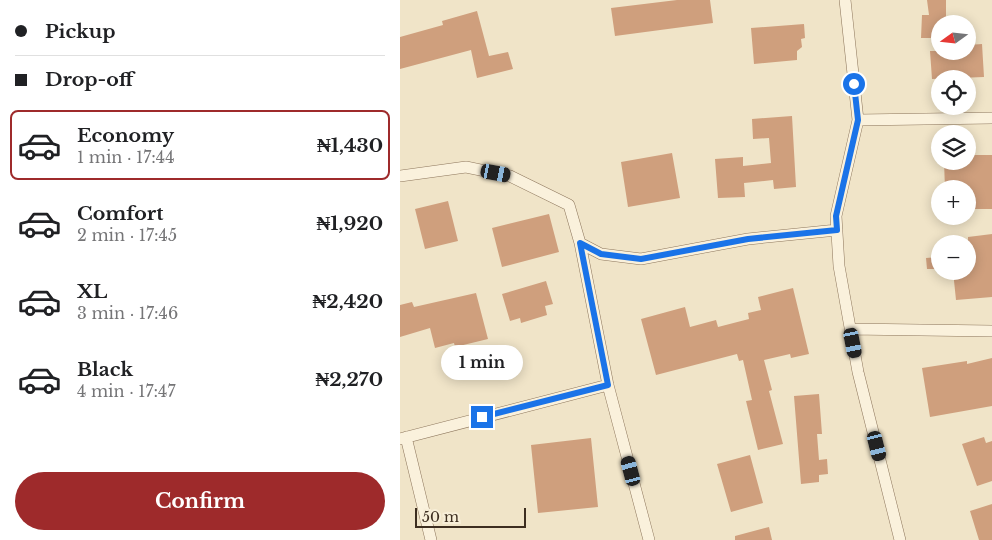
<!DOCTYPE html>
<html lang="en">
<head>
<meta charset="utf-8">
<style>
	:root { --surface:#fff; --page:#f6f6f6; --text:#202124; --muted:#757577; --line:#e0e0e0; --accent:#9e2a2b }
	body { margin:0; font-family:"Libre Baskerville",serif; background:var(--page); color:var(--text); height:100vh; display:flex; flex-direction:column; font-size:19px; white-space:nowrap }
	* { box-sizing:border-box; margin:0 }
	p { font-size:16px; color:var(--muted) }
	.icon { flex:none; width:28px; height:28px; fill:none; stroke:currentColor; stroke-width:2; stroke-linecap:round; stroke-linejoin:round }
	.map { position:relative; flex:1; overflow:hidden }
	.side { display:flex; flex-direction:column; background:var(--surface); width:400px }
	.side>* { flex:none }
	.hud { display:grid; align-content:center; height:110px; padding:0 15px; background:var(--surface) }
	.needle { width:32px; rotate:255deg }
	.fabs { position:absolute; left:531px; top:15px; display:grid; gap:10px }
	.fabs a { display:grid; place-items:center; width:45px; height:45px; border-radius:50%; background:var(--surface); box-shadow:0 2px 12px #0003; font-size:25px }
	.scale { position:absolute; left:15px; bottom:12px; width:111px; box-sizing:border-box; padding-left:5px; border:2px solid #3d2e20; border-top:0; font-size:14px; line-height:18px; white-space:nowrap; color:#3d2e20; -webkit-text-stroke:4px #f7eed8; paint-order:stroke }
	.end { position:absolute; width:22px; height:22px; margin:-11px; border:6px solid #1a73e8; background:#fff; box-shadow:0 0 0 2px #fff }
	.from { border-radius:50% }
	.bubble { position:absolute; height:35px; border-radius:18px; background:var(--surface); box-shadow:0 2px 12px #0003; font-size:16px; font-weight:700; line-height:35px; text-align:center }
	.car { position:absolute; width:15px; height:30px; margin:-15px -8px; border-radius:6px; box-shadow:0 0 4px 1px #0007; background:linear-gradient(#222 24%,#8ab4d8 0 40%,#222 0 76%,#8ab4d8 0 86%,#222 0) }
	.hud b { display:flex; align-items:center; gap:18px; height:48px; font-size:19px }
	.hud b+b { border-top:1px solid var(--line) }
	.hud i { width:12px; height:12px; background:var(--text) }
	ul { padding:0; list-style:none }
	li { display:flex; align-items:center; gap:15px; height:70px; margin:0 10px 8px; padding:0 5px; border:2px solid transparent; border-radius:8px }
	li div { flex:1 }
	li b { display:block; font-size:19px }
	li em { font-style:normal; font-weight:700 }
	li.current { border-color:var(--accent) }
	li>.icon { width:45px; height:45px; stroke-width:1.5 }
	.cta { display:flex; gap:10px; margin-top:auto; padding:10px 15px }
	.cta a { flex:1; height:58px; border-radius:30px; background:var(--accent); color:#fff; font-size:20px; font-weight:700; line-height:58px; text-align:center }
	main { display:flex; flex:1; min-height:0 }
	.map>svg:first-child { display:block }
	.building { fill:#cf9f7d }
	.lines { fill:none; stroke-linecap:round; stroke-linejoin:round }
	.street-casing { stroke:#8d765c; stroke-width:12 }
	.street { stroke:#faf1dc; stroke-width:11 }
	.route { stroke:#1a73e8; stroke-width:6 }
</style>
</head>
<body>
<main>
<section class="side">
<div class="hud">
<b><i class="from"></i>Pickup</b>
<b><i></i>Drop-off</b>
</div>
<ul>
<li class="current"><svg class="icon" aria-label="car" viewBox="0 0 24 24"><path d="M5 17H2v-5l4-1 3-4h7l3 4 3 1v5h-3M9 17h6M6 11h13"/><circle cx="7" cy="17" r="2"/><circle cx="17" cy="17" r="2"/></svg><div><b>Economy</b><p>1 min · 17:44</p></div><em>₦1,430</em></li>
<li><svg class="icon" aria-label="car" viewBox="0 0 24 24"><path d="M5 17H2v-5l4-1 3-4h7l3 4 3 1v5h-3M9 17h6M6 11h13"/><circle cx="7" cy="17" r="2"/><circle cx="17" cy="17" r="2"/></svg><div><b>Comfort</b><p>2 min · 17:45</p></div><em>₦1,920</em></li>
<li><svg class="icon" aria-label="car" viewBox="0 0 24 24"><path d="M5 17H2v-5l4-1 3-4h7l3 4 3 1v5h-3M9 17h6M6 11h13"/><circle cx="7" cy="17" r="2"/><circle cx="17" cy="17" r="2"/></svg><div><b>XL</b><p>3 min · 17:46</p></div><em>₦2,420</em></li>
<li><svg class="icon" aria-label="car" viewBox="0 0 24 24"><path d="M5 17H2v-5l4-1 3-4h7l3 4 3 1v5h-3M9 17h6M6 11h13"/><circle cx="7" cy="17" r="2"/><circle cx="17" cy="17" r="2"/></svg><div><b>Black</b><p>4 min · 17:47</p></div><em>₦2,270</em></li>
</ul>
<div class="cta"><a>Confirm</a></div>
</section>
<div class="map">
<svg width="592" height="540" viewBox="0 0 592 540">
	<rect width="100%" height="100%" fill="#f0e4c8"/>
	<path class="building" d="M277,0H310L313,23L215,36L211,8Z
		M527,0H546V24H540V38H521L522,15H529Z
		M77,11L89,56L108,52L113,69L77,78L71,50L0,69V37L43,25L42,21Z
		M404,24L405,38L401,39L402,47L397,51V60L354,64L351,28Z
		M582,44L584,77L532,79L530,51H568V45Z
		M392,116L396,187L374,189L373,180L344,183L345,197L318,198L315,159L343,157V166L371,163L369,138L353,139L352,119Z
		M272,153L280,198L228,207L221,162Z
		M568,155H592V209H568V189H545L544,161H568Z
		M48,201L58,241L25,249L15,209Z
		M149,214L159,252L102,267L92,228Z
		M592,234V297L556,300L553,271H568V237Z
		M538,257L539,269H527L526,258Z
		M146,281L153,304L145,306L147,315L121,323L120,318L110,321L102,294Z
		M393,288L409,354L391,358L390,354L364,360L372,390L369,391L383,444L358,450L346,401L352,400L343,360L339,361L337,354L256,375L241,319L285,307L290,327L316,320L318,327L349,319L348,313L361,310L358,297Z
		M76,293L88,339L55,347L54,343L35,348L30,328L0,337V305L12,302L14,307Z
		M592,358V406L530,417L522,368L567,361V364Z
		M419,394L422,434H417L419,460L427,459L428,474L419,475V482L401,484L394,396Z
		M584,437L586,443L592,441V481L577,486L562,444Z
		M191,438L198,507L138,513L131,445Z
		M350,455L363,503L331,512L317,464Z
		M592,504V540H579L570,511Z
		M369,527L372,540H335V536Z"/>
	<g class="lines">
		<g class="street-casing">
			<path id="street" d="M445,0L458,120L436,216L439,266L458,372L500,540
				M458,120L592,118
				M0,176L66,167L110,176L169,205L180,243L201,254L241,259L348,239L437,230
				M180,243L208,385L249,540
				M450,329L592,331
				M6,437L31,540
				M0,439L208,385"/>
		</g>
		<use href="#street" class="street"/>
	</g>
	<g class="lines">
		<path class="route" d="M82,417L208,385L180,243L201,254L241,259L348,239L437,230L436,216L458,120L454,84"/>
	</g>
</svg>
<div class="fabs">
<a><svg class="needle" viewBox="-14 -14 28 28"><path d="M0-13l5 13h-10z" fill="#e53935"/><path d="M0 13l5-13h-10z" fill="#757577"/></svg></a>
<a><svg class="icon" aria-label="locate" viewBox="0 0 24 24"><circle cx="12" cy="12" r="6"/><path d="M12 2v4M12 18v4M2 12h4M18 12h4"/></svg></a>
<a><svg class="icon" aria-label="layers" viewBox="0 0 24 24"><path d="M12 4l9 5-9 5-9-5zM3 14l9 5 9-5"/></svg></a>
<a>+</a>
<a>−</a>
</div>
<div class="scale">50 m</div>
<i class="end from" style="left:454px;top:84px"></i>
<i class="end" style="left:82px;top:417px"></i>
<div class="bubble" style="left:41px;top:345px;width:82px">1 min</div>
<i class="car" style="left:96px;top:173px;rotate:101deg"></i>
<i class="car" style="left:453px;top:343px;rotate:169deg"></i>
<i class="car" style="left:477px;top:446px;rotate:166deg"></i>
<i class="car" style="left:231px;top:471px;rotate:345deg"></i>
</div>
</main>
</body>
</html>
